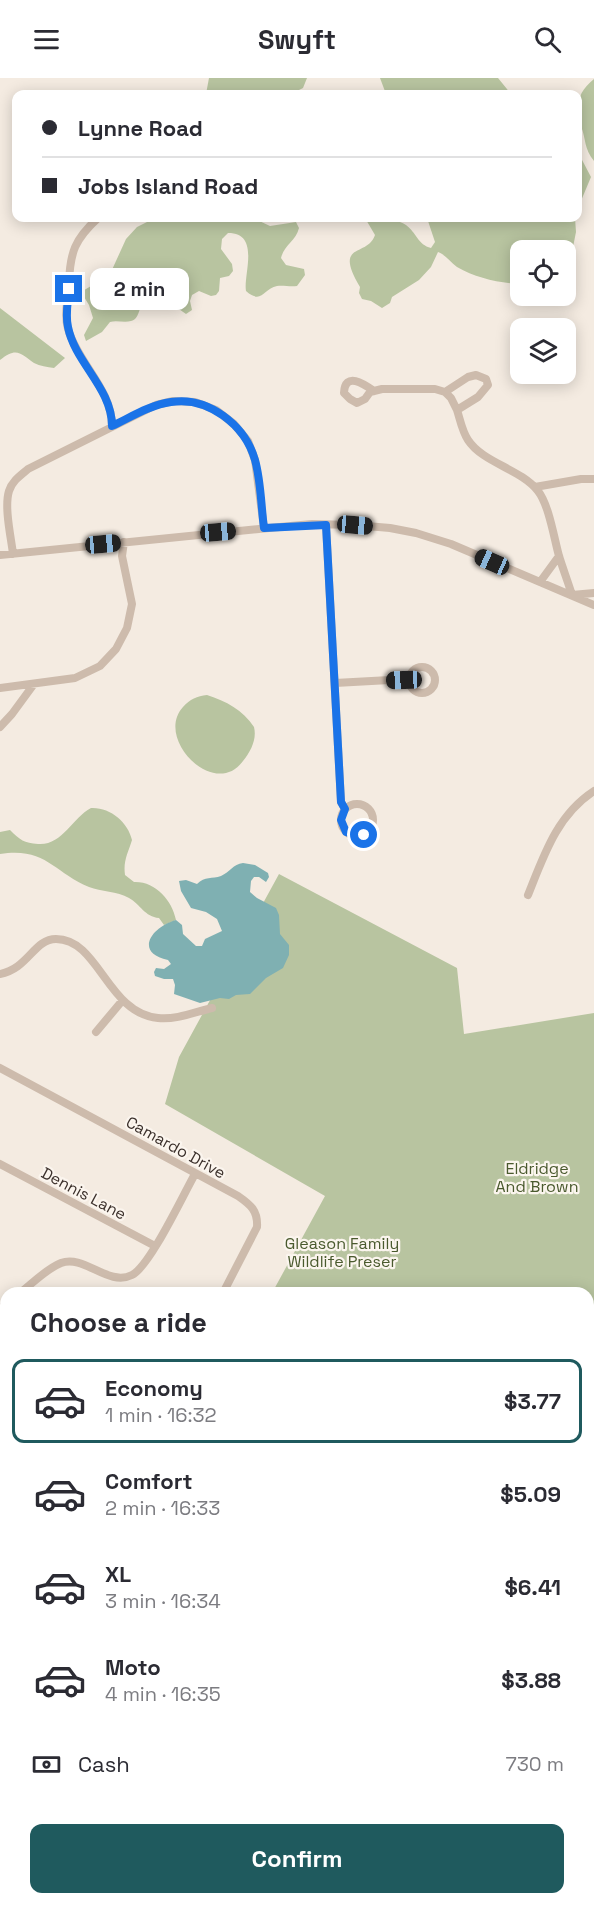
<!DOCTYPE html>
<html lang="en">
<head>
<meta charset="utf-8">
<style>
	:root { --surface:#fff; --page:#f2f2f3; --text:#2b2b33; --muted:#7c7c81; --line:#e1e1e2; --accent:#1f5a5e }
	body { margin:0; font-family:"Space Grotesk",sans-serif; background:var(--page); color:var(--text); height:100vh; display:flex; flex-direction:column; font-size:22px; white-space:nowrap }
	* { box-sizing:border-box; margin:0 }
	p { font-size:20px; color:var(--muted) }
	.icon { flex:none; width:33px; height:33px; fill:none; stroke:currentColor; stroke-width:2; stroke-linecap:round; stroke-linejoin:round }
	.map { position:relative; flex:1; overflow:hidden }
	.drawer { position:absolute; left:0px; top:1209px; width:594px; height:618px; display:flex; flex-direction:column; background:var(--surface); border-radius:18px 18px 0 0; box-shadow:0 3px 15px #0003 }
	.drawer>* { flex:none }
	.top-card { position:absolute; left:12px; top:12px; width:570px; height:132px; border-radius:12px; box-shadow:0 3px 15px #0003; display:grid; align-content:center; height:132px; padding:0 30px; background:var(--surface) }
	.buttons { position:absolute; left:510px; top:162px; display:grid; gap:12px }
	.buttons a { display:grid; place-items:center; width:66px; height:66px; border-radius:12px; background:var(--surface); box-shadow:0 3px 15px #0003; font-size:30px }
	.end { position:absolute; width:27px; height:27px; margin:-14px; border:8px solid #1a73e8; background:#fff; box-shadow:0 0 0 3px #fff }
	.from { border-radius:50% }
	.bubble { position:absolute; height:42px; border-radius:12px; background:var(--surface); box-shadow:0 3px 15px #0003; font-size:20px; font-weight:600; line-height:42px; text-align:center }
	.car { position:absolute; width:18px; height:36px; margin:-18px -9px; border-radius:8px; box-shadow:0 0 4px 2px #0007; background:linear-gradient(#222 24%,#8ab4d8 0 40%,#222 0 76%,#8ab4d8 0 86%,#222 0) }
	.top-card b { display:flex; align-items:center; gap:21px; height:57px; font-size:22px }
	.top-card b+b { border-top:2px solid var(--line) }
	.top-card i { width:15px; height:15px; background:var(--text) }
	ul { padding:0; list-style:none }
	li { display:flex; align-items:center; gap:18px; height:84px; margin:0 12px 9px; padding:0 18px; border:3px solid transparent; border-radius:12px }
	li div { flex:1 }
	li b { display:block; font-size:22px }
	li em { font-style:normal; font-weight:600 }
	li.active { border-color:var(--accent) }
	li>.icon { width:54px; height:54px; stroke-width:1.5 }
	h2 { padding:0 30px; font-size:27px; line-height:72px }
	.pay { display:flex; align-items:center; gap:15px; height:66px; padding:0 30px; font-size:22px }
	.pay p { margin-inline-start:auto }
	.action { display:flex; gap:12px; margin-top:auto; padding:12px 30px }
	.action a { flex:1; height:69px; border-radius:12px; background:var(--accent); color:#fff; font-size:24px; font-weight:600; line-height:69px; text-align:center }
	header { display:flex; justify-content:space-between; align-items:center; height:78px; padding:0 30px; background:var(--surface); font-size:27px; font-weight:600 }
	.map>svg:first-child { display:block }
	.green { fill:#b8c4a0 }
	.water { fill:#7fb0b2 }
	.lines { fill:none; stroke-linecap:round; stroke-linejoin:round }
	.minor { stroke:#cdbbac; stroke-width:8 }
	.route { stroke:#1a73e8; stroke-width:8 }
	.labels { text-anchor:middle; stroke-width:4.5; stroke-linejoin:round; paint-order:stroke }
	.street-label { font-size:16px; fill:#3b302b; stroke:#fbf5ee }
	.park-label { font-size:16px; fill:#4a5a2e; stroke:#fbf5ee }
</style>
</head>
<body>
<header><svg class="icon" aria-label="menu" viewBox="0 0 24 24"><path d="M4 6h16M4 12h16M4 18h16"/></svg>Swyft<svg class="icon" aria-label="search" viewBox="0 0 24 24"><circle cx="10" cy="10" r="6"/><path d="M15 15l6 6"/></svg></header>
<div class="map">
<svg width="594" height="1827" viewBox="0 0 594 1827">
	<rect width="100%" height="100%" fill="#f4ebe1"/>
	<path class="green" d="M209,0H307L303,10L291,16H206Z
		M380,0H498L511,16H386Z
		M594,1V83C584,71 586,61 581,48C575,28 577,15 594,1Z
		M578,68L581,80L591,99L578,130Z
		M155,140H253L270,148L296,144L299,150C296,163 284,167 281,180L286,187L304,191L305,197L297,208C290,209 283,207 277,208C263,211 262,227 246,213C243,197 261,155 228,155L222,161L221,171L232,186L233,193L229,198L220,200L219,213L216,217L211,218L199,213L192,217L190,223L192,232L186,236L176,229H164L156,221H148C137,227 141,241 131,243C124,245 117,242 110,244L102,254L86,263L84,257L93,240L89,227L81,214L91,208L106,205L126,161L137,149Z
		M365,140H383C390,144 398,141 406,147C416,154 418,167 431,170L435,164L427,140H575L576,154L573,169L566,173L520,172V206C499,205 476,200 457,189C450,184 446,177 438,174L431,189L419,202L392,219L390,225L382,230L371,223L362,221L359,215L360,209C333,163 367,180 375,157Z
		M0,230L65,280L54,290C47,289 40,288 34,285C21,276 17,268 0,282Z
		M207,617C226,623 243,632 254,649C257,661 251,673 243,683C215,722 154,661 183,629C190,621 197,618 207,617Z
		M91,730C110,729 128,744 132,762C128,775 123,783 125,797L134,804C155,803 172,822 176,842L164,847L159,840C145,839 140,826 129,820C117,813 101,814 89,809C53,794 46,769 0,776V754L10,752C20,762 24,765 38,766C62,768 72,740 91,730Z
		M279,796L457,890L464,956L594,935V1827H405L406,1821H588V1215H272L325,1118L165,1026L179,979Z
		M0,1772L6,1777V1821H58L66,1827H0Z"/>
	<path class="water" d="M243,785L255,787L268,795L269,799L266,804L259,799H254L251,803L250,814L257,820L276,830L279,837L280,856L289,867V877L283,890L266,900L250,916L236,917L229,921L220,920L200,925L174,916L175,907L173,901H164L155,898L154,894L156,890L164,891L171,886L168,882C134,875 151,849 176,842L182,847L183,856L196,868H202L205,861L222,853L217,841L206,834L191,830L181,813L179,803L186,802L197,806C205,798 212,801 221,798C230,794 233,786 243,785Z
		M588,1512L594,1526V1827H405L406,1821H588Z"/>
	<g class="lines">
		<path class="minor" d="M98,140C75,161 70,174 69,205C68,220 64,237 68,251C78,285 112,311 112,348
			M374,313C364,306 345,293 344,315L350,321L357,325L365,321L370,314L382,311H435L445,314L468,299L476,297L486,301L488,307L478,319L457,332C460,341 462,353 468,362C483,385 521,391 538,413C549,427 554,460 559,478C563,491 568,504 572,517L594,515
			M445,314L451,320L457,332
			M535,409L581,401H594
			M326,447L341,724L345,731
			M13,476C11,459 4,429 9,413C12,403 21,397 28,391L156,327L173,323L195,324L216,332L234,346L248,363L255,382L264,450
			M0,477L269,450L312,446L355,447L390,450L416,455L451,466L594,527
			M540,504L559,478
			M409 602a13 13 0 1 1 26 0a13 13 0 1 1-26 0Z
			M335,605L408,601
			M0,610L75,600L100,588L116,571L127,550L132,526L122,478L124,464
			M0,649L12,636L34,606
			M341 742a16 16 0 1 1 32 0a16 16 0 1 1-32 0Z
			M528,817C544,777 557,737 594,713
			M0,896C28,891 34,861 56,861C99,861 107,935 158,940C176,942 195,934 212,930
			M96,954L122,923
			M0,990L238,1118C251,1127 258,1133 257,1149L223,1215
			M0,1086L155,1168
			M20,1215C33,1205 46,1191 61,1185C84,1176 108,1209 132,1197C150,1188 183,1117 195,1096
			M0,1231L6,1226
			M0,1340L6,1335
			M0,1481L6,1477
			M0,1590L6,1595
			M310,1821L318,1827"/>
	</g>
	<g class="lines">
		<path class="route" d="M69,211C68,224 65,237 68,249C75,285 112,310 112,348C131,339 150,327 171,324C208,318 245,347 255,382C261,403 261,428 264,450L326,447L341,724L345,731L341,742L346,754L358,758L364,757"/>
	</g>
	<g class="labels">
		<g class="street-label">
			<text transform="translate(176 1069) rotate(29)" y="6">Camardo Drive</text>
			<text transform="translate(84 1115) rotate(28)" y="6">Dennis Lane</text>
		</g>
		<g class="park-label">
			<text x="537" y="1096">Eldridge<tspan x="537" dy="18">And Brown</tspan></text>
			<text x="342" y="1171">Gleason Family<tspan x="342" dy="18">Wildlife Preser</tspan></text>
		</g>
	</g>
</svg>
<div class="buttons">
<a><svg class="icon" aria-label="locate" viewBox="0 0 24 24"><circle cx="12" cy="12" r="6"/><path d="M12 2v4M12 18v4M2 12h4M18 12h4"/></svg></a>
<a><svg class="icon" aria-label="layers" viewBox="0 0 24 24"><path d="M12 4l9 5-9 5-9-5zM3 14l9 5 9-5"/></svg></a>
</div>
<i class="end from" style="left:364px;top:757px"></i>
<i class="end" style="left:69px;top:211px"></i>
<div class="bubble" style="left:90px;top:190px;width:99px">2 min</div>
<i class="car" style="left:355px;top:447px;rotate:95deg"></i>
<i class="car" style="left:218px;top:454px;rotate:85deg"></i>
<i class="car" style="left:103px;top:466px;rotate:85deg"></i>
<i class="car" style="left:492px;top:484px;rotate:294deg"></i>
<i class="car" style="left:404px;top:602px;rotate:268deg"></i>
<div class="top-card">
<b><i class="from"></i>Lynne Road</b>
<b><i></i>Jobs Island Road</b>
</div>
<section class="drawer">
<h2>Choose a ride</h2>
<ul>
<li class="active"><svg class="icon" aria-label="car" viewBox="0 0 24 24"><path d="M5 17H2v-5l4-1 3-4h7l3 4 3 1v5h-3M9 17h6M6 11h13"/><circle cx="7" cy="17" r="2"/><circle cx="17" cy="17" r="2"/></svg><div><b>Economy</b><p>1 min · 16:32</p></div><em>$3.77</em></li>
<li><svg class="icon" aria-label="car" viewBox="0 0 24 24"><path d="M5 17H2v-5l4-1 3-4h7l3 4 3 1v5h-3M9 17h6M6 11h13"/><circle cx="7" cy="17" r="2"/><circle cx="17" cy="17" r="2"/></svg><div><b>Comfort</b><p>2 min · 16:33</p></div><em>$5.09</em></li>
<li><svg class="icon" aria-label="car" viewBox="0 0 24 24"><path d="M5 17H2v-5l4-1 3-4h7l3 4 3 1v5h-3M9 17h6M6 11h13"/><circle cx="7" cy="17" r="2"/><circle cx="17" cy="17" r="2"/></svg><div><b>XL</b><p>3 min · 16:34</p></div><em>$6.41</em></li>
<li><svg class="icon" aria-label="car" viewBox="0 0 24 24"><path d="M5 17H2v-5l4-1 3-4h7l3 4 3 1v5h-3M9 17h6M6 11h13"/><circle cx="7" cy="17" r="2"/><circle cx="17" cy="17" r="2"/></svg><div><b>Moto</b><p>4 min · 16:35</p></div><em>$3.88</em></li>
</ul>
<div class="pay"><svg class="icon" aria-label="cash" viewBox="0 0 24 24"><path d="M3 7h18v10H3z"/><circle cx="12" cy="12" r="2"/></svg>Cash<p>730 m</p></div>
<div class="action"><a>Confirm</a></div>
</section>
</div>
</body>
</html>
